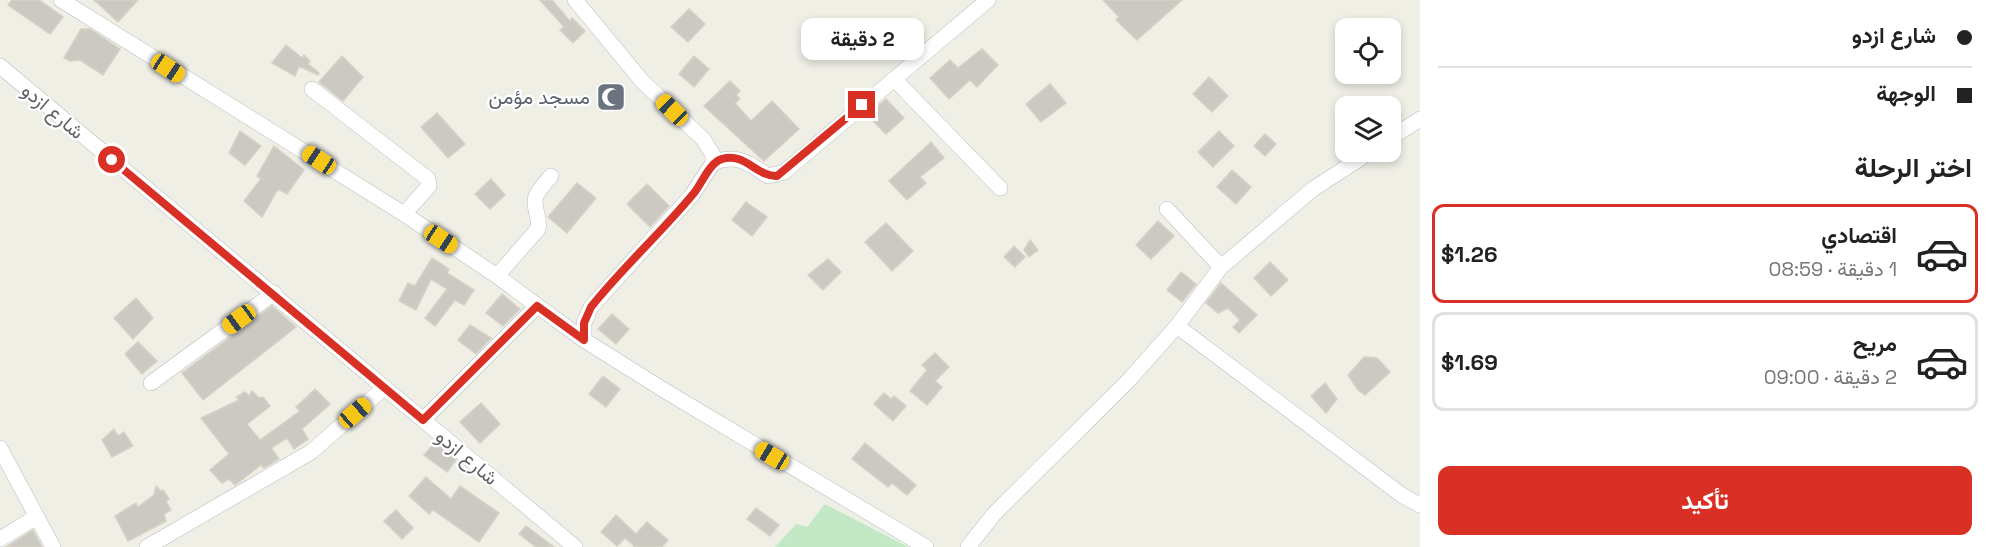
<!DOCTYPE html>
<html lang="ar">
<head>
<meta charset="utf-8">
<style>
	:root { --surface:#fff; --page:#f2f2f2; --text:#222; --muted:#767676; --line:#e0e0e0; --accent:#d93025 }
	body { margin:0; font-family:"Space Grotesk",Vazirmatn,sans-serif; background:var(--page); color:var(--text); direction:rtl; height:100vh; display:flex; flex-direction:column; font-size:22px; white-space:nowrap }
	* { box-sizing:border-box; margin:0 }
	p { font-size:20px; color:var(--muted) }
	.icon { flex:none; width:33px; height:33px; fill:none; stroke:currentColor; stroke-width:2; stroke-linecap:round; stroke-linejoin:round }
	.map { position:relative; flex:1; overflow:hidden; direction:ltr }
	.panel { display:flex; flex-direction:column; background:var(--surface); width:570px }
	.panel>* { flex:none }
	.guide { display:grid; align-content:center; height:132px; padding:0 18px; background:var(--surface) }
	.controls { position:absolute; left:1335px; top:18px; display:grid; gap:12px }
	.controls a { display:grid; place-items:center; width:66px; height:66px; border-radius:12px; background:var(--surface); box-shadow:0 3px 9px #0003; font-size:30px }
	.end { position:absolute; width:27px; height:27px; margin:-14px; border:8px solid #d93025; background:#fff; box-shadow:0 0 0 3px #fff }
	.from { border-radius:50% }
	.bubble { position:absolute; height:42px; border-radius:12px; background:var(--surface); box-shadow:0 3px 9px #0003; font-size:20px; font-weight:700; line-height:42px; text-align:center; direction:rtl }
	.car { position:absolute; width:18px; height:36px; margin:-18px -9px; border-radius:8px; box-shadow:0 0 4px 2px #0007; background:linear-gradient(#f5c518 24%,#345 0 40%,#f5c518 0 76%,#345 0 86%,#f5c518 0) }
	.guide b { display:flex; align-items:center; gap:21px; height:57px; font-size:22px }
	.guide b+b { border-top:2px solid var(--line) }
	.guide i { width:15px; height:15px; background:var(--text) }
	ul { padding:0; list-style:none }
	li { display:flex; align-items:center; gap:18px; height:99px; margin:0 12px 9px; padding:0 6px; border:3px solid var(--line); border-radius:12px }
	li div { flex:1 }
	li b { display:block; font-size:22px }
	li em { font-style:normal; font-weight:700 }
	li.active { border-color:var(--accent) }
	li>.icon { width:54px; height:54px; stroke-width:1.5 }
	h2 { padding:0 18px; font-size:27px; line-height:72px }
	.button { display:flex; gap:12px; margin-top:auto; padding:12px 18px }
	.button a { flex:1; height:69px; border-radius:12px; background:var(--accent); color:#fff; font-size:24px; font-weight:700; line-height:69px; text-align:center }
	main { display:flex; flex:1; min-height:0 }
	.map>svg:first-child { display:block }
	.green { fill:#c2e8c5 }
	.building { fill:#ccc9c3; stroke:#d5d1c4; stroke-width:1.5 }
	.lines { fill:none; stroke-linecap:round; stroke-linejoin:round }
	.minor-casing { stroke:#b8bbc0; stroke-width:16 }
	.minor { stroke:#fff; stroke-width:15 }
	.route { stroke:#d93025; stroke-width:8 }
	.labels { text-anchor:middle; stroke-width:4.5; stroke-linejoin:round; paint-order:stroke }
	.worship-label { font-size:20px; fill:#5b616d; stroke:#fff; text-anchor:end }
	.street-label { font-size:20px; fill:#5e6167; stroke:#fff }
</style>
</head>
<body>
<main>
<section class="panel">
<div class="guide">
<b><i class="from"></i>شارع ازدو</b>
<b><i></i>الوجهة</b>
</div>
<h2>اختر الرحلة</h2>
<ul>
<li class="active"><svg class="icon" aria-label="car" viewBox="0 0 24 24"><path d="M5 17H2v-5l4-1 3-4h7l3 4 3 1v5h-3M9 17h6M6 11h13"/><circle cx="7" cy="17" r="2"/><circle cx="17" cy="17" r="2"/></svg><div><b>اقتصادي</b><p>1 دقيقة · 08:59</p></div><em>$1.26</em></li>
<li><svg class="icon" aria-label="car" viewBox="0 0 24 24"><path d="M5 17H2v-5l4-1 3-4h7l3 4 3 1v5h-3M9 17h6M6 11h13"/><circle cx="7" cy="17" r="2"/><circle cx="17" cy="17" r="2"/></svg><div><b>مريح</b><p>2 دقيقة · 09:00</p></div><em>$1.69</em></li>
</ul>
<div class="button"><a>تأكيد</a></div>
</section>
<div class="map">
<svg width="1420" height="547" viewBox="0 0 1420 547">
	<rect width="100%" height="100%" fill="#f0efe6"/>
	<path class="green" d="M825,504L908,547H775L796,524L807,527Z"/>
	<path class="building" d="M12,0H39L63,17L50,34L8,5Z
		M94,0H138L118,22Z
		M540,0H552L570,21L572,18L585,31L573,43L560,30L564,27Z
		M1103,0H1182L1137,40L1116,20L1119,17Z
		M689,9L705,24L688,42L671,27Z
		M81,29H90L120,49L103,75L80,60L70,61L64,58Z
		M286,45L302,58L304,55L310,61L308,64L319,73L318,75L299,66L295,76L272,63Z
		M982,49L998,65L977,87L970,80L949,99L930,78L950,60L958,68Z
		M342,56L363,77L343,101L319,82Z
		M694,56L709,69L694,87L679,74Z
		M1209,77L1228,96L1212,112L1193,94Z
		M730,81L740,91L736,95L740,99L735,103L751,121L772,101L799,129L764,161L704,106Z
		M1050,84L1066,103L1041,122L1026,104Z
		M886,99L904,118L886,134L867,115Z
		M437,113L465,144L448,158L421,127Z
		M240,131L261,146L245,165L229,153Z
		M1219,131L1234,146L1213,167L1198,152Z
		M1265,134L1276,144L1265,156L1254,146Z
		M931,142L944,158L920,177L926,183L907,200L889,181Z
		M274,146L304,170L287,194L278,189L262,217L244,201L261,179L257,176Z
		M1232,170L1251,187L1236,204L1217,187Z
		M491,179L505,195L490,209L475,194Z
		M577,183L596,198L567,233L548,217Z
		M647,184L669,206L650,227L627,204Z
		M746,202L767,217L752,236L732,220Z
		M1158,221L1174,236L1151,259L1136,245Z
		M886,223L913,251L892,271L865,242Z
		M1030,240L1038,250L1029,257L1024,250Z
		M1014,246L1025,257L1015,267L1004,257Z
		M432,258L449,269L447,273L474,290L464,305L455,300L435,326L425,318L447,289L431,279L416,310L399,301L408,283L415,286Z
		M828,259L841,272L823,290L808,275Z
		M1270,262L1288,280L1271,296L1254,278Z
		M1181,272L1196,284L1182,302L1167,290Z
		M1221,283L1257,315L1239,333L1233,327L1240,320L1228,308L1218,313L1206,303Z
		M502,294L520,309L503,326L486,313Z
		M136,298L153,318L133,339L114,318Z
		M272,306L296,327L203,400L182,373Z
		M612,314L629,329L616,344L598,329Z
		M470,325L491,338L476,354L458,340Z
		M138,342L157,361L142,374L125,354Z
		M935,353L949,367L935,381L942,387L927,405L910,391L927,370L922,365Z
		M1364,357L1377,358L1390,372L1365,395L1358,390L1348,375Z
		M603,376L620,389L606,407L589,394Z
		M1325,383L1337,399L1326,413L1311,396Z
		M315,389L330,404L302,429L308,439L294,449L287,438L271,448L279,459L264,468L261,465L235,485L229,479L222,483L210,470L229,454L201,418L239,400L236,397L245,392L249,396L252,391L259,398L263,397L270,406L247,424L260,440L300,411L296,407Z
		M884,393L891,399L894,396L906,406L893,421L874,404Z
		M481,403L500,424L480,443L460,422Z
		M114,429L118,436L124,432L133,446L112,457L102,440Z
		M435,442L456,460L447,472L424,455Z
		M865,443L916,485L907,495L892,483L888,487L852,459Z
		M426,477L451,499L460,486L499,513L479,542L433,510L429,514L409,496Z
		M156,486L162,492L163,490L169,499L166,502L171,510L164,514L166,521L128,541L115,516L136,503L138,507L154,495Z
		M756,508L779,525L770,536L747,519Z
		M396,510L413,528L402,539L384,521Z
		M616,515L636,534L647,522L668,540L662,547H635L625,538L617,546L601,532Z
		M526,526L554,547H536L519,534Z
		M33,530L42,547H6Z"/>
	<g class="lines">
		<g class="minor-casing">
			<path id="minor" d="M61,0L404,214L497,276L584,340L667,392L926,547
				M575,0L642,81L703,139L713,155V163L692,195L591,307L584,323V340
				M0,66L575,547
				M894,79L1000,188
				M312,89L428,179L429,186L404,214
				M1390,138L1420,119
				M713,163C735,153 750,163 768,176L784,172L988,0
				M1167,209L1221,267
				M497,276L538,229C541,218 532,207 536,196C539,189 546,182 551,176
				M1177,326L1403,496L1420,505
				M151,383L274,293
				M423,420L537,306
				M0,448L53,547
				M0,539L36,517
				M147,547L311,452L384,388
				M968,547L994,514L1129,380L1177,326L1221,267L1313,189L1370,152"/>
		</g>
		<use href="#minor" class="minor"/>
	</g>
	<g class="lines">
		<path class="route" d="M112,160L423,420L537,306L584,340V323L591,307C623,267 661,233 694,193C702,183 710,162 722,159C745,152 757,177 777,176L862,105"/>
	</g>
	<defs>
		<g id="mosque-square" transform="scale(1.5)"><rect x="-9" y="-9" width="18" height="18" rx="4" fill="#6b7280" stroke="#fff"/><path d="M3.5-4.9A6 6 0 1 0 3.5 4.9A5 5 0 1 1 3.5-4.9Z" fill="#fff"/></g>
	</defs>
	<g fill-rule="evenodd">
		<use href="#mosque-square" x="611" y="97"/>
	</g>
	<g class="labels">
		<g class="worship-label">
			<text x="590" y="104">مسجد مؤمن</text>
		</g>
		<g class="street-label">
			<text transform="translate(53 111) rotate(40)" y="7">شارع ازدو</text>
			<text transform="translate(467 457) rotate(40)" y="7">شارع ازدو</text>
		</g>
	</g>
</svg>
<div class="controls">
<a><svg class="icon" aria-label="locate" viewBox="0 0 24 24"><circle cx="12" cy="12" r="6"/><path d="M12 2v4M12 18v4M2 12h4M18 12h4"/></svg></a>
<a><svg class="icon" aria-label="layers" viewBox="0 0 24 24"><path d="M12 4l9 5-9 5-9-5zM3 14l9 5 9-5"/></svg></a>
</div>
<i class="end from" style="left:112px;top:160px"></i>
<i class="end" style="left:862px;top:105px"></i>
<div class="bubble" style="left:801px;top:18px;width:123px">2 دقيقة</div>
<i class="car" style="left:168px;top:68px;rotate:123deg"></i>
<i class="car" style="left:672px;top:110px;rotate:314deg"></i>
<i class="car" style="left:319px;top:160px;rotate:303deg"></i>
<i class="car" style="left:441px;top:239px;rotate:123deg"></i>
<i class="car" style="left:239px;top:319px;rotate:234deg"></i>
<i class="car" style="left:355px;top:413px;rotate:49deg"></i>
<i class="car" style="left:772px;top:456px;rotate:301deg"></i>
</div>
</main>
</body>
</html>
